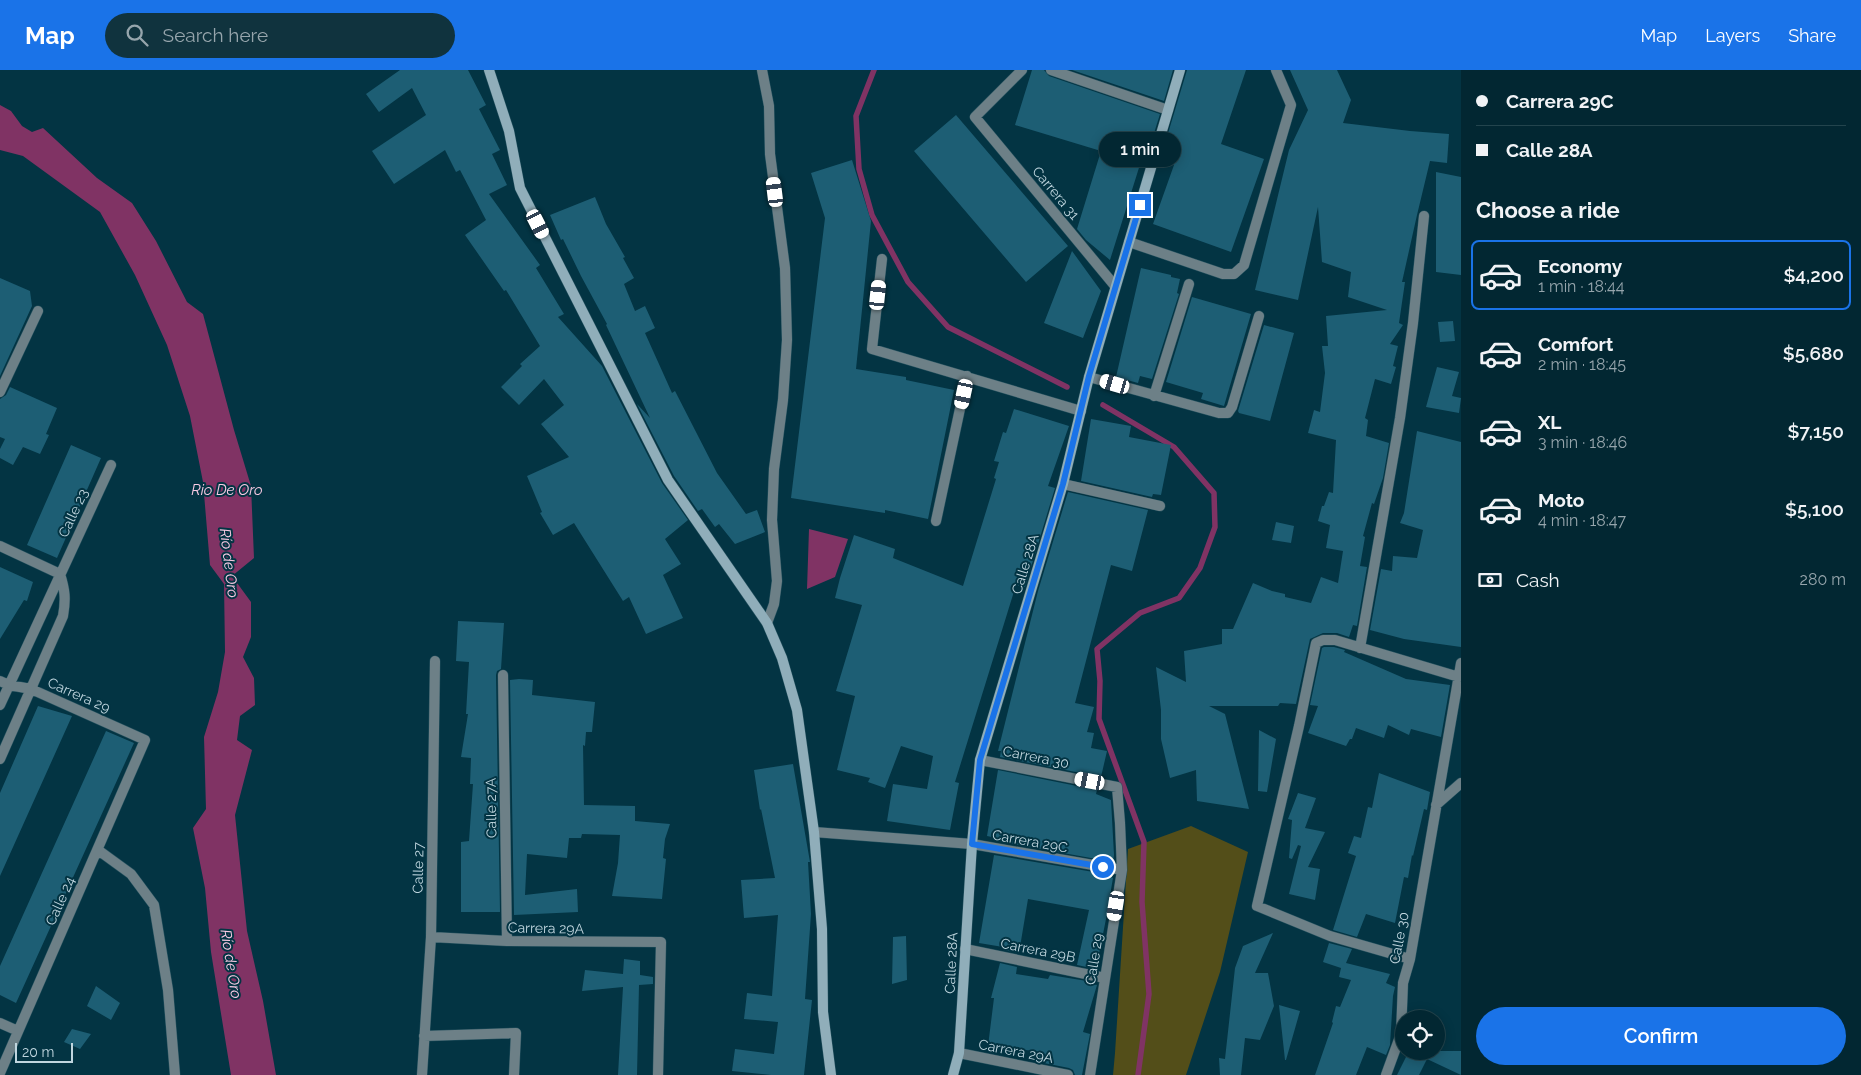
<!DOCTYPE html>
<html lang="en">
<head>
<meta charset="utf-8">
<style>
	:root { --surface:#022732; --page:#10333e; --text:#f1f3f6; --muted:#96a5ac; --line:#23444d; --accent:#1a73e8 }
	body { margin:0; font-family:Raleway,sans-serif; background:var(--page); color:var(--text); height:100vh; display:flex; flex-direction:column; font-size:19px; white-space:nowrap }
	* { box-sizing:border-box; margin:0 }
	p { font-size:16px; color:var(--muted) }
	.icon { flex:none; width:28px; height:28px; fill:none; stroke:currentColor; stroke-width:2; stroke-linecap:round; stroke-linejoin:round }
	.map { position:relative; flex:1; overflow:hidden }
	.panel { display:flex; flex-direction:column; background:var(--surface); width:400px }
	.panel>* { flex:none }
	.guide { display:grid; align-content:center; height:110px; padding:0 15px; background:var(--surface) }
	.fabs { position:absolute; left:1395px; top:940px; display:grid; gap:10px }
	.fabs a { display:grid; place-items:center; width:50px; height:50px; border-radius:50%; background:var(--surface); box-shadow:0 2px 12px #0003,0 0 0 1px var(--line); font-size:25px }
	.scale { position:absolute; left:15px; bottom:12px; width:58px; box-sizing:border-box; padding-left:5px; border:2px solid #c0d6df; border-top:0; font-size:14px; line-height:18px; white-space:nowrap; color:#c0d6df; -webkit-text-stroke:4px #033443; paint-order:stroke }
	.end { position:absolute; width:22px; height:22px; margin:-11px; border:6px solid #1a73e8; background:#fff; box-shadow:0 0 0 2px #fff }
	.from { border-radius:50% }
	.bubble { position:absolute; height:35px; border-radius:18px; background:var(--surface); box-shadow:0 2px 12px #0003,0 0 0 1px var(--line); font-size:16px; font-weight:600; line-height:35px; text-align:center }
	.car { position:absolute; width:15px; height:30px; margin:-15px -8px; border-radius:6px; box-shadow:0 0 4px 1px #0007; background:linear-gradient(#fff 24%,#345 0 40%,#fff 0 76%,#345 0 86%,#fff 0) }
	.guide b { display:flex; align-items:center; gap:18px; height:48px; font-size:19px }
	.guide b+b { border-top:1px solid var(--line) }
	.guide i { width:12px; height:12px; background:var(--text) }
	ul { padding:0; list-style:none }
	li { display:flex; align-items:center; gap:15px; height:70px; margin:0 10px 8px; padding:0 5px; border:2px solid transparent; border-radius:8px }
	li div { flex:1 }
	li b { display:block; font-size:19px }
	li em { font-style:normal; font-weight:600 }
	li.active { border-color:var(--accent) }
	li>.icon { width:45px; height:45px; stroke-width:1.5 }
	h2 { padding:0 15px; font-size:22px; line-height:60px }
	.pay { display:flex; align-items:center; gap:12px; height:55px; padding:0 15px; font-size:19px }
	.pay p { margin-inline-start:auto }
	.action { display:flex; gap:10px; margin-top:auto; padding:10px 15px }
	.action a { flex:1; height:58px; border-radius:30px; background:var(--accent); color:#fff; font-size:20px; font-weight:600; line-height:58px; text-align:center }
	header { display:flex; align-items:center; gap:30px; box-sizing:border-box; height:70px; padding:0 25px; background:var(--accent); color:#fff }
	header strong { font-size:24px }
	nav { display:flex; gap:28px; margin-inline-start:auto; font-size:18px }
	.search { width:350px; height:45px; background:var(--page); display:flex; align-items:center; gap:12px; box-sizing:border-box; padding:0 18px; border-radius:28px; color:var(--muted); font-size:19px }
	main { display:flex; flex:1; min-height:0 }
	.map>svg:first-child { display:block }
	.green { fill:#534e19 }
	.water { fill:#803364 }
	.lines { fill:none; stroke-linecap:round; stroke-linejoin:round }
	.stream { stroke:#803364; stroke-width:5.5 }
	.building { fill:#1d5e74 }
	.street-casing { stroke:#25515f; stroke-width:11 }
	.secondary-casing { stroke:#25515f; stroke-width:11 }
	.street { stroke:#6d8087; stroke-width:10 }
	.secondary { stroke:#90aeba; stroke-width:10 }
	.route { stroke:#1a73e8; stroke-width:6 }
	.labels { text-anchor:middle; stroke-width:4; stroke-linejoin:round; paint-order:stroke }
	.street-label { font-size:14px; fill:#c0d6df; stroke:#033443 }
	.water-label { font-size:15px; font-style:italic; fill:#f9cbe4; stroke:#033443 }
</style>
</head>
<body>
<header>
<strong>Map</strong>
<div class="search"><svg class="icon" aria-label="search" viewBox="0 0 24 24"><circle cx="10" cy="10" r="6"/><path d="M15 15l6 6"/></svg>Search here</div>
<nav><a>Map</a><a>Layers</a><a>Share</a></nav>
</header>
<main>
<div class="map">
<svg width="1461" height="1005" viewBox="0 0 1461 1005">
	<rect width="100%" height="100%" fill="#033443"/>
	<path class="green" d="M1191,756L1248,782L1220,902L1186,1005H1113L1115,983L1128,779Z"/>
	<path class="water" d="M0,35L11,41L22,56L32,62L43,58L97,108L132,133L156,171L187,232L203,244L234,360L251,416L254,488L232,506L251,532V567L243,587L254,608L255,635L240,646L237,670L252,680L235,745L247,861L263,931L276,1005H231L211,882L205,818L193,758L206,739L204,667L218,622L225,582L224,514L210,495L203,412L190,346L167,275L135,205L100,142L23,86L0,80Z
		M809,459L848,469L835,507L807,519Z"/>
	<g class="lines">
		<path class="stream" d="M874,0L856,46L859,99L872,145L908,212L948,257L1067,317
			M1103,335L1174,377L1214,423L1215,457L1200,498L1179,528L1140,543L1097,579L1100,611L1099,649L1144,772L1142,832L1149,924L1138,1005"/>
	</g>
	<path class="building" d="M400,0H468L486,35L479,39L500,80L492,84L507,115L489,124L540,195L536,198L564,244L558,247L602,296L662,413L688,450L665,469L681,494L663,505L683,548L646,564L629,527L623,531L574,453L553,465L540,443L542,442L527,406L569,387L541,354L564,335L544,309L519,335L501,317L522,296L520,294L540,276L506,220L504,221L465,165L486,150L460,100L456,102L445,80L394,114L372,81L426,45L412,18L379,42L366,24Z
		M1032,0H1044L1049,6L1160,44L1147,86L1143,85L1110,190L1086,170L1077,159L1101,81L1015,55Z
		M1072,0H1173L1164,31Z
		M1187,0H1246L1221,74L1264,89L1231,182L1153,154L1174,95L1160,90Z
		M1290,0H1337L1351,30L1343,53L1410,61L1449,64L1447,93L1430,91L1417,145L1402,212H1405L1399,253L1403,255L1390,274L1398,276L1393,296L1396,297L1391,314L1375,309L1365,348L1368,350L1366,366L1389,373L1383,408L1374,434L1372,433L1363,466L1365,467L1360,496L1367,497L1357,556L1353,555L1349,567L1337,563H1323L1310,569L1296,634L1280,633L1278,636H1209L1225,644L1249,739L1197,731L1196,700L1170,708L1161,669V640L1156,597L1186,612L1184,581L1222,574V559H1233L1253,513L1272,521L1285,524V527L1311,533L1321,507L1338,513L1343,481L1326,478L1330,455L1318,451L1322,436H1324L1329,422L1333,423L1336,370L1308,363L1314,340L1320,342L1325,303L1322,276H1328L1326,246L1387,240L1348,227L1351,202L1322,192L1318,137L1298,230L1255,220L1289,80L1308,40Z
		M956,45L1068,176L1026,212L914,81Z
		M852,90L871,151L856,299L906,307V310L954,320L928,449L885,440V443L791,428L825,148L811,103Z
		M1436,102L1461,107V205L1436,202Z
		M595,127L606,154L625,187L623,188L634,208L624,214L635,241L645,236L655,258L645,263L672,323L675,321L717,403L746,444L757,440L765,462L735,474L719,454L715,457L702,439L698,441L674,406L637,334L650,348L606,255L607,254L581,206L563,169L561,170L550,145Z
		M1072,181L1101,221L1083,268L1044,253Z
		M1141,198L1171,205V207L1180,209L1177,223L1179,224L1152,309L1140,306L1138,313L1116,307Z
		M0,208L30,221L32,236L0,306Z
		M1192,227L1251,244L1224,336L1201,329L1203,323L1166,312Z
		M1453,251L1455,271L1440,272L1438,252Z
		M1264,255L1294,263L1270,351L1239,343L1238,341Z
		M1437,297L1459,302L1452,326L1461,328L1459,343L1426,337Z
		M10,317L57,338L46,364L49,365L40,384L23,377L13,395L0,388V379L5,369L0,367V329L6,325Z
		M1014,339L1069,356L1048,416L1055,418L1025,517L1016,515L955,712L959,713L950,760L887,751L893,714L927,719L933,686L901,676L885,718L868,712L870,708L837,700L855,626L836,621L862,535L835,528L840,508L854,465L895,479L893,488L963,516L996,409L994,408L999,392L994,391L1003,362L1006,363Z
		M1091,349L1131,356L1129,367L1171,375L1161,425L1153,424L1152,427L1081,411Z
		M1417,361L1461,372V577L1404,569L1370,560L1381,499L1392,501L1393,486L1417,488L1423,460L1400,453L1404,443Z
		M71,375L101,388L57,488L27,475Z
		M1068,422L1148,440L1132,501L1111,495L1075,633L1094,637L1087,662L1094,663L1091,678L1107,681L1101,707L1000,687L1001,681H998L1038,521Z
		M1276,452L1294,456L1291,473L1272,470Z
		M0,497L33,512L27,531L24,530L0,569Z
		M458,551L504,553L501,599L497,601L496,605L500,842H461V772L469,771L473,714H470L471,688L461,687L468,644H466L469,592L456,591Z
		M1324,577H1334L1345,580L1344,582L1406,609L1450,615L1441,667L1411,659L1409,665L1388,655L1384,668L1356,658L1352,669H1350L1346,676L1308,663L1318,636L1310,635L1322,578Z
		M519,609L533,610L532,625L595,632L592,662H586L585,676L583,675L584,735L635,736V751L670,754L665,769L663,788L666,789L662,829L612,826L618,793L620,765L582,764L581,768H569L567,788L527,784L525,825L577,819L578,842L514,845L510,610Z
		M38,636L72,646L0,806V723Z
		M1259,660L1276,669L1267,722L1258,721Z
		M106,661L134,673L16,933L0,925V896Z
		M793,694L810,792H808L811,844L805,929L812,930L804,1005H771L732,1001L735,979L774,984L778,952L744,949L747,923L772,926L778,845L744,848L741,810L775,808L761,739L760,740L754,700Z
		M998,700L1097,720L1096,724L1111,730L1114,785L1113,792L997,771V768L987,766Z
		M1379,703L1430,722L1427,740L1424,739L1413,786L1412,785L1408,808L1404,807L1395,853L1366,844L1357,867L1333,860L1356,786L1348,783L1354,766L1361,768L1368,737L1372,738Z
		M1298,723L1316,728L1305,758L1325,762L1308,797L1320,799L1315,830L1289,824L1301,776L1298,775L1292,789L1289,788L1292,750L1288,749Z
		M994,785L1111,805V807L1113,808L1106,849L1096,899L1077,895L1089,840L1028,829L1019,883L1003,880V877L979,873Z
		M1273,863L1255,903H1268L1274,936L1260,970L1245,968L1241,1005H1220L1219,988L1225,989L1235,898L1243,876Z
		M906,866L907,910L892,914L893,867Z
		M1329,873L1352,879L1346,893L1390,904L1386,913L1395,917L1393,926L1390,975L1386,985L1367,977L1356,1005H1315L1333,953L1332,952L1336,936L1340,937L1351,910L1339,907L1341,898L1323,892Z
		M624,889L640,891V905L653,907V914L639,915L637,1005H618L623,917L582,921L585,900L623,904Z
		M1000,893L1017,897L1016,904L1048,909L1050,905L1093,912L1092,914L1097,915L1083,962L1090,964L1082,1005H1075L1073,1000L1069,998L1034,991L1035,981L988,976L994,928H991Z
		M96,916L120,933L111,950L87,936Z
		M1279,935L1300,941L1286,990H1285Z
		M72,959L91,964L80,979L64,972Z
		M1409,981H1461V1005L1427,989L1419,1005H1397Z"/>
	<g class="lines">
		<g class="street-casing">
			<path id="street" d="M762,0L769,36L770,84L785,198L787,270L783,330L774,399L772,450L777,511L774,534L767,553
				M1022,0L975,47L1115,216
				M1051,0L1168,40
				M1129,172L1223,204H1234L1244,195L1291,35L1276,0
				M882,189L872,279L1081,341
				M1089,307L1219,343H1228L1232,337L1259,246
				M0,322L38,241
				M1154,326L1189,214
				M1063,414L1160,436
				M936,451L967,306
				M0,476L60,504
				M1360,578L1400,348L1413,253L1424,146
				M503,605L507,871
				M0,611L9,615L31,619L145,670L0,1003
				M0,635L111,395
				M0,689L63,546C66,529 65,520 60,504
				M980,690L1117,717L1120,753L1122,800L1090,1005
				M1436,735L1461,713
				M814,762L972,774L1122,800
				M98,780L131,804L154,835L168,920L175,1005
				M431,867L507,871L661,872L658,1005
				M965,879L1105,908
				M1410,889L1330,866L1257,836L1299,656L1316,573L1323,570H1335L1459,607
				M0,953L18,961
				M424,966L516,963L514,1005
				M959,983L1068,1005
				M422,1005L431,867L435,591
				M1386,1005L1401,964L1403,913L1410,889L1461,593"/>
		</g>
		<g class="secondary-casing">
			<path id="secondary" d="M489,0L509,61L520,118L668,410L767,553L782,588L797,640L814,762L822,859L823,942L831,1005
				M953,1005L959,983L972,774L980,690L1063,414L1089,307L1180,0"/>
		</g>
		<use href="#street" class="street"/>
		<use href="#secondary" class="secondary"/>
	</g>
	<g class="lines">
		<path class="route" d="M1103,797L972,774L980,690L1063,414L1089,306L1140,135"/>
	</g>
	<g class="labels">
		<g class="street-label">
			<text transform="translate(1056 123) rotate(50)" y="5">Carrera 31</text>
			<text transform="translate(73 443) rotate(-65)" y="5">Calle 23</text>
			<text transform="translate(1025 494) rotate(-73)" y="5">Calle 28A</text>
			<text transform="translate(79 625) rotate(24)" y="5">Carrera 29</text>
			<text transform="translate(1036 687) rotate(11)" y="5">Carrera 30</text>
			<text transform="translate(491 738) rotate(-91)" y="5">Calle 27A</text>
			<text transform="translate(1030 771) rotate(10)" y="5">Carrera 29C</text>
			<text transform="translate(418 798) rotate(-89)" y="5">Calle 27</text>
			<text transform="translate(60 831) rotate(-66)" y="5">Calle 24</text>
			<text transform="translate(546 858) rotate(1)" y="5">Carrera 29A</text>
			<text transform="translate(1399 868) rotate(-79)" y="5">Calle 30</text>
			<text transform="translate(1038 880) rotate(11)" y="5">Carrera 29B</text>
			<text transform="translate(1094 889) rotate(-81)" y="5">Calle 29</text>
			<text transform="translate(951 893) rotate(-87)" y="5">Calle 28A</text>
			<text transform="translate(1016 981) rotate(11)" y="5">Carrera 29A</text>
		</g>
		<g class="water-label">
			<text x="227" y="425">Rio De Oro</text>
			<text transform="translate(229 493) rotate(83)" y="5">Río de Oro</text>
			<text transform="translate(231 894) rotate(81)" y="5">Río de Oro</text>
		</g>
	</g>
</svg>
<div class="fabs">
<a><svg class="icon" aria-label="locate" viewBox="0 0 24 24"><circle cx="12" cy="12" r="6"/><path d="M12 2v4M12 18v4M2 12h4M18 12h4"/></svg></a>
</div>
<div class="scale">20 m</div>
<i class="end from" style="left:1103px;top:797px"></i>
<i class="end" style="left:1140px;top:135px"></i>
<div class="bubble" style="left:1099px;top:62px;width:82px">1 min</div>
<i class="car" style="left:775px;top:122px;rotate:353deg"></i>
<i class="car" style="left:538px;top:154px;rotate:153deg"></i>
<i class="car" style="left:878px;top:225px;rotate:6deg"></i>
<i class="car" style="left:1115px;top:314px;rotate:286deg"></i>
<i class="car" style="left:964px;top:324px;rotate:192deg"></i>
<i class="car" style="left:1090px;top:711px;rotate:281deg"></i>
<i class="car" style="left:1116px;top:836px;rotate:189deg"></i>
</div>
<section class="panel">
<div class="guide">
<b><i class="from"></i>Carrera 29C</b>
<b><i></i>Calle 28A</b>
</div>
<h2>Choose a ride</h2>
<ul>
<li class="active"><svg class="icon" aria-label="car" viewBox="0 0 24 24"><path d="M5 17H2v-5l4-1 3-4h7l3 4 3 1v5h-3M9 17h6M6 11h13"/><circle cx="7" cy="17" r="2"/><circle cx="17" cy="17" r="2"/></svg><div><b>Economy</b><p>1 min · 18:44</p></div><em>$4,200</em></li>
<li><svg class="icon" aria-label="car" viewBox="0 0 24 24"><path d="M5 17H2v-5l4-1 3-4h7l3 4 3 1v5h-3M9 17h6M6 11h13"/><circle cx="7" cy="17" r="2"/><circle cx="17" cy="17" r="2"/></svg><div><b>Comfort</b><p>2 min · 18:45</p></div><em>$5,680</em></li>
<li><svg class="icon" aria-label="car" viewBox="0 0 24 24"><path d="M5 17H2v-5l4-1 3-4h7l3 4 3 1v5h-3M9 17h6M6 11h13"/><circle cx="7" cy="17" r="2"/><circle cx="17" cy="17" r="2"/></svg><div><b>XL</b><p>3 min · 18:46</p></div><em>$7,150</em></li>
<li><svg class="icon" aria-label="car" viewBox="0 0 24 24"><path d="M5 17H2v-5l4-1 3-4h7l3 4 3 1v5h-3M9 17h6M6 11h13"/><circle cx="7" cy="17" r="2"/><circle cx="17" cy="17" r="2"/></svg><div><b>Moto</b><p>4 min · 18:47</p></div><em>$5,100</em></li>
</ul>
<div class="pay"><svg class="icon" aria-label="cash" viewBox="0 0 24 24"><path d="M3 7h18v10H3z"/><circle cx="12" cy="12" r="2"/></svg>Cash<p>280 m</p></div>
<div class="action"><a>Confirm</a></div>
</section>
</main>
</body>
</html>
